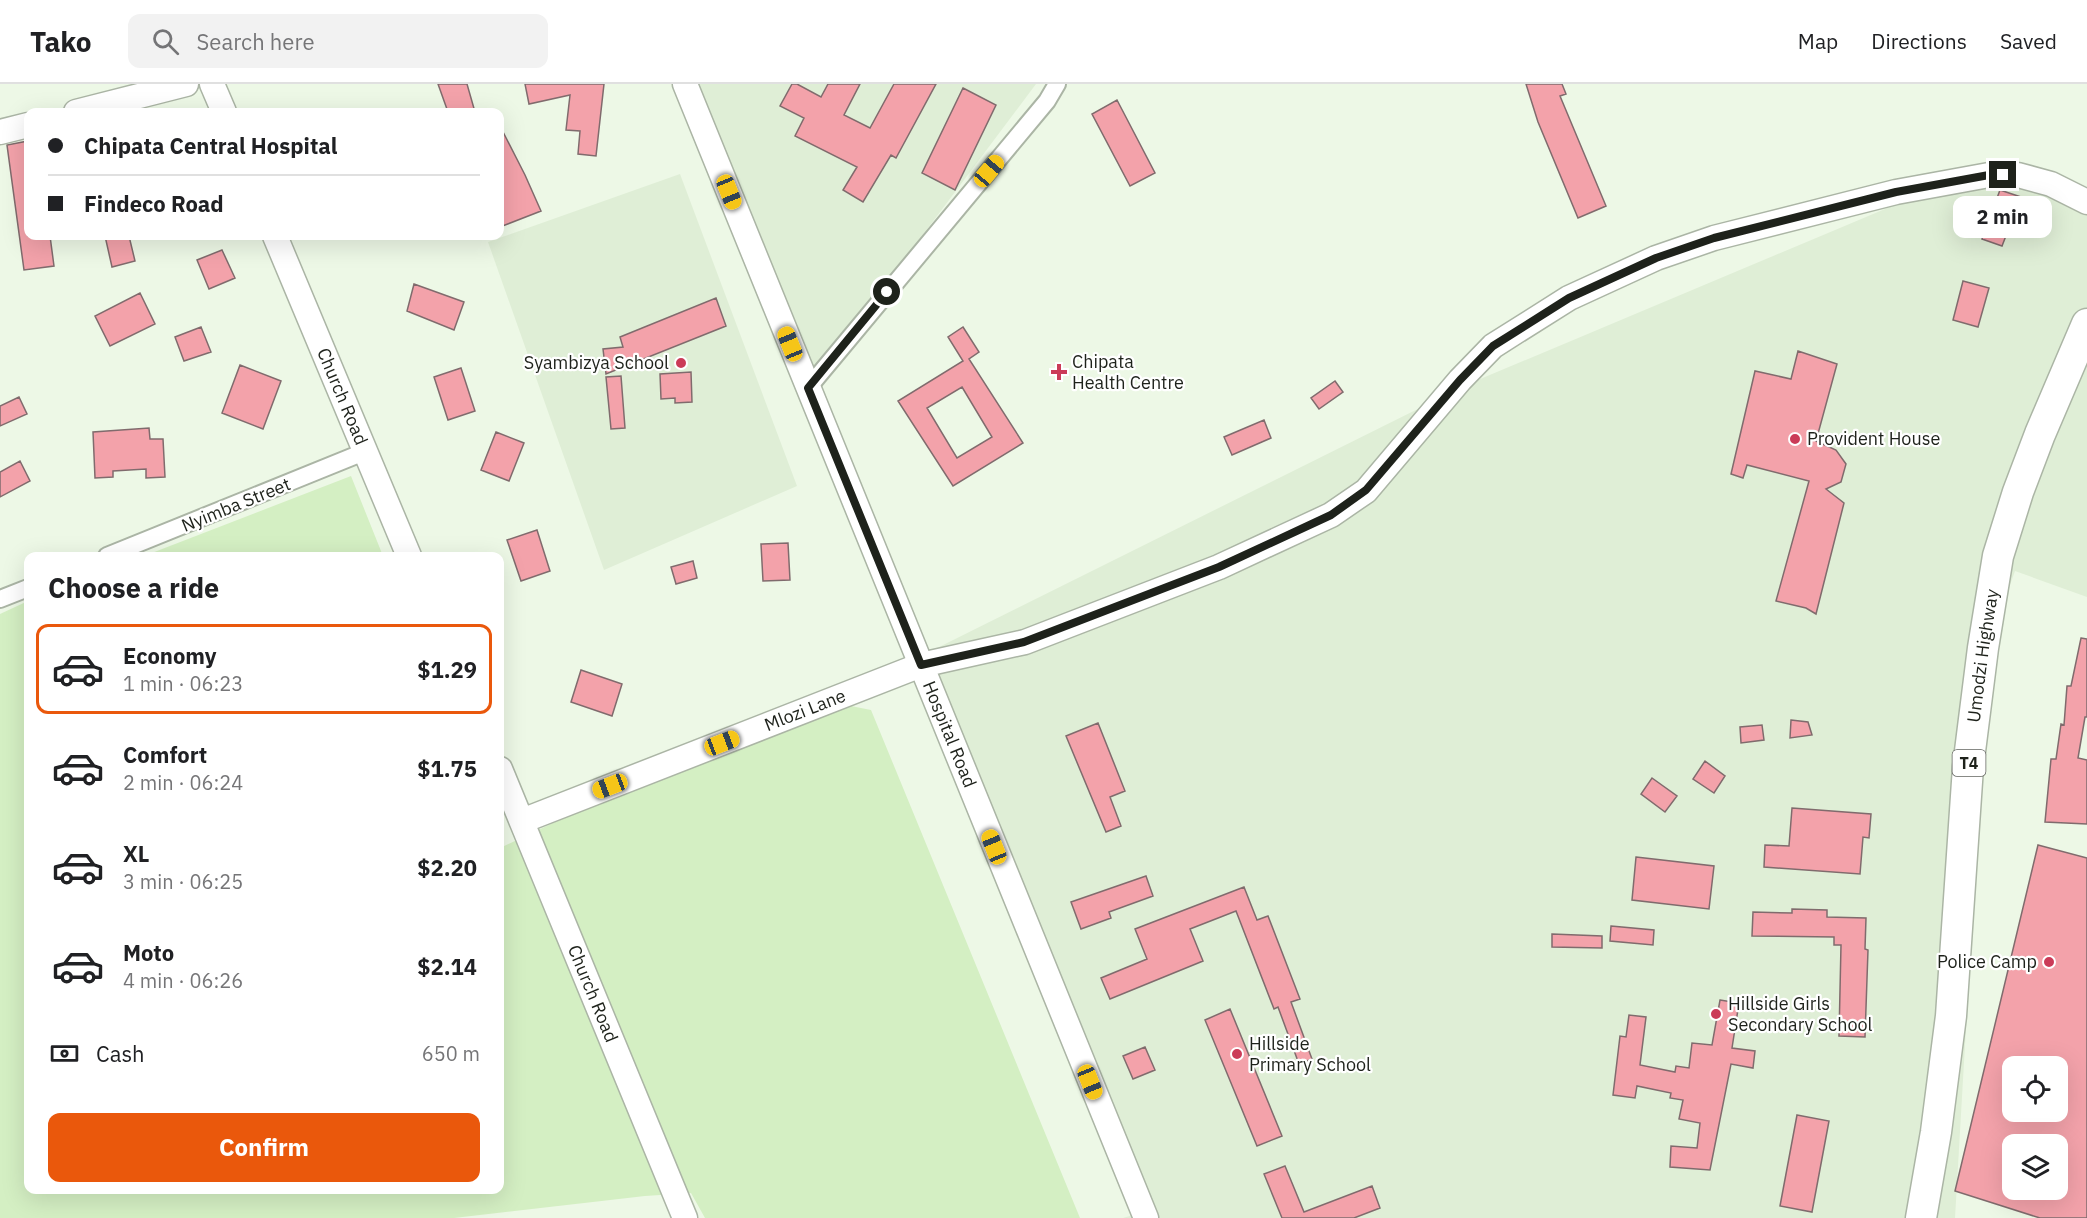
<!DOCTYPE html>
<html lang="en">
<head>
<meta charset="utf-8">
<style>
	:root { --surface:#fff; --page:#f2f2f2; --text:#202124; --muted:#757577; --line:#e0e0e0; --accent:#ea580c }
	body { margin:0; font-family:"IBM Plex Sans",sans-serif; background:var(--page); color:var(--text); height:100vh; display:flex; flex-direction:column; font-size:22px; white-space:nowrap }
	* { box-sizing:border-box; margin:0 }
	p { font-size:20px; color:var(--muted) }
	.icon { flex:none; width:33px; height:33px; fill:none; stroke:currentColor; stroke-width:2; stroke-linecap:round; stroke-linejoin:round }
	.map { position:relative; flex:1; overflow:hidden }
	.drawer { position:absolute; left:24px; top:468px; width:480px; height:642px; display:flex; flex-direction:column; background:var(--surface); border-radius:12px; box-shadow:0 6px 24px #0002 }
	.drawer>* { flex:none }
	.hud { position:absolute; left:24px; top:24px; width:480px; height:132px; border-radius:12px; box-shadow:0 6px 24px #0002; display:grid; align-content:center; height:132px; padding:0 24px; background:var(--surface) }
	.controls { position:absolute; left:2002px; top:972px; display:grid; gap:12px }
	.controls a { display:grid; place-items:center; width:66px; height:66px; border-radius:12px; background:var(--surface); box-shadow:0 6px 24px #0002; font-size:30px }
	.end { position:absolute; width:27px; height:27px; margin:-14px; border:8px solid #1e221b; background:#fff; box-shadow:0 0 0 3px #fff }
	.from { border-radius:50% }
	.bubble { position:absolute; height:42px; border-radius:12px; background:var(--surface); box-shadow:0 6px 24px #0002; font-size:20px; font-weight:700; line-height:42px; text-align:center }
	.car { position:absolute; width:18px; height:36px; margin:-18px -9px; border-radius:8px; box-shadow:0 0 4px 2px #0007; background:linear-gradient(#f5c518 24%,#345 0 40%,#f5c518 0 76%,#345 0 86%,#f5c518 0) }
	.hud b { display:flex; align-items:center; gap:21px; height:57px; font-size:22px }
	.hud b+b { border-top:2px solid var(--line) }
	.hud i { width:15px; height:15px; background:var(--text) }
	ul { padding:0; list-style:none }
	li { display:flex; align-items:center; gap:18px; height:90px; margin:0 12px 9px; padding:0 12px; border:3px solid transparent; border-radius:12px }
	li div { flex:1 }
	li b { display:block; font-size:22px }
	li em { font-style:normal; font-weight:700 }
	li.current { border-color:var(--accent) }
	li>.icon { width:54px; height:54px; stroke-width:1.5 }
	h2 { padding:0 24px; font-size:27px; line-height:72px }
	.pay { display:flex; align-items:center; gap:15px; height:66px; padding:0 24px; font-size:22px }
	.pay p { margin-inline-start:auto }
	.primary-button { display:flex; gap:12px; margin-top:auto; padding:12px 24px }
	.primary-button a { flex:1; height:69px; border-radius:12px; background:var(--accent); color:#fff; font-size:24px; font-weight:700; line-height:69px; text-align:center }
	header { display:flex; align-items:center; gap:36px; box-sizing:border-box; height:84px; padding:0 30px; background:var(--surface); border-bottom:2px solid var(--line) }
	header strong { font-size:28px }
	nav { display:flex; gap:33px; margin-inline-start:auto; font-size:21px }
	.search { width:420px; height:54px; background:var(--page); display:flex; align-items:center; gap:15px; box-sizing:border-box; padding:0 21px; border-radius:12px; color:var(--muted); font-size:22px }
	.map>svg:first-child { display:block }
	.built { fill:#dfeed6 }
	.green { fill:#d4efc3 }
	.building { fill:#f3a2aa; stroke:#806b6d; stroke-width:1.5; fill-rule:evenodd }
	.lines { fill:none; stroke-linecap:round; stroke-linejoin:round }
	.street-casing { stroke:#abb5a5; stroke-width:20 }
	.secondary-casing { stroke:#abb5a5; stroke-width:27 }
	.highway-casing { stroke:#abb5a5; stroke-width:33 }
	.street { stroke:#fff; stroke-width:16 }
	.secondary { stroke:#fff; stroke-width:24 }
	.highway { stroke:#fff; stroke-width:30 }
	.route { stroke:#1e221b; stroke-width:8 }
	.poi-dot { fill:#cb3b58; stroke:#fff; stroke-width:2 }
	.labels { text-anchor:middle; stroke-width:4.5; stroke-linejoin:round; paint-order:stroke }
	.shield { fill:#fff; stroke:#62645f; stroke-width:1.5 }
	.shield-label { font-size:16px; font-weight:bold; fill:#1e221b }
	.poi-label { font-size:18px; fill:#1e221b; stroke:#fff; text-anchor:start }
	.street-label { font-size:18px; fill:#1e221b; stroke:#fff }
</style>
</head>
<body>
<header>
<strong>Tako</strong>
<div class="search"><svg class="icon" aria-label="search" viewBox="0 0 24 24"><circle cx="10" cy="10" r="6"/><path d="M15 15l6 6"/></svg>Search here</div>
<nav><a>Map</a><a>Directions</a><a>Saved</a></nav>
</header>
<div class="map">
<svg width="2087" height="1134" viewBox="0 0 2087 1134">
	<rect width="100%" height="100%" fill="#edf8e6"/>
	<path class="built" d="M694,0H1036L808,304Z
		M2004,75L2087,110V513L2015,487L1988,563L1955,1134H1123L1143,1128L921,572L1466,301Z
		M680,90L797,402L604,486L488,158Z"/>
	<path class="green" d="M351,392L383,472H144Z
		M28,517V1106H500V759L502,763L553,739L841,620L871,626L1080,1134H705L691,1109L645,1112L454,1134H0V530Z"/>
	<path class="building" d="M438,0H467L475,28H448Z
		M525,0H604L596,72L578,70L580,47L566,46L570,11L529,20Z
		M792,0H797L821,13L828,0H860L844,31L870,44L894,0H936L896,74L891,71L863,118L843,106L857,83L795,52L804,34L780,22Z
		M1526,0H1562L1566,10L1560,12L1606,122L1578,134L1538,38Z
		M963,4L996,21L955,106L922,89Z
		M1117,16L1155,89L1130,102L1092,30Z
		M500,42L525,91L541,127L500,143Z
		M28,57V152H50L54,182L24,186L7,61Z
		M2000,106L2021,113L2002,162L1982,155Z
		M105,152H129L135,177L112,183Z
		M222,166L235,194L209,205L197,176Z
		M1963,197L1989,204L1978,243L1953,236Z
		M414,200L464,218L454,246L407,227Z
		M140,209L155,240L110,262L95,232Z
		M716,214L726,242L606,290L603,265L623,263L620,253Z
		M201,243L211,268L184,277L175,253Z
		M963,243L979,268L969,275L1023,359L953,402L898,317L963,277L948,253ZM962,303L992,353L957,374L927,324Z
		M1798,267L1837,280L1816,357L1836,366L1846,380L1841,398L1826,405L1844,419L1816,530L1806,524L1776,517L1809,397L1747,381L1743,394L1731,390L1755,287L1791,295Z
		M240,281L281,297L263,345L222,329Z
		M461,284L475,327L448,336L434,293Z
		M691,288L692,318L675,319V314L661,315L660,290Z
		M621,292L625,344L611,345L606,293Z
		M1335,297L1343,308L1319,325L1311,314Z
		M19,313L27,330L0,342V322Z
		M1264,336L1271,354L1232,371L1224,353Z
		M149,344L150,355H163L165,393L146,394V385L113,387V393L95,394L93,348Z
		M496,348L524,359L509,397L481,386Z
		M20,377L30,397L0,413V388Z
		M537,446L550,487L521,497L507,456Z
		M788,459L790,496L763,497L761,460Z
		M693,477L697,494L676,500L671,483Z
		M2081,554L2087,555V633H2085L2078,674L2087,676V740L2045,738L2051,675H2056L2061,640L2064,641L2067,602H2071Z
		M581,586L622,600L612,632L571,618Z
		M1791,636L1808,638L1812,651L1790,654Z
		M1098,639L1125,707L1110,713L1121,742L1106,748L1066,652Z
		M1762,641L1764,656L1741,659L1740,643Z
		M1705,677L1725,692L1714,709L1693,695Z
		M1652,694L1677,712L1665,728L1641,710Z
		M1792,724L1871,730L1869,754L1863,753L1860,790L1764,783L1765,761L1789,762Z
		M2038,761L2087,774V1134H2040L1955,1107ZM2013,982H2058V1028H2013ZM2013,1060H2058V1106H2013Z
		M1636,773L1714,782L1709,825L1632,816Z
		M1146,792L1153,812L1109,828L1111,834L1081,845L1071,818Z
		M1244,803L1257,836L1268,832L1300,915L1291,918L1312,975L1299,980L1278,923L1274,925L1236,827L1190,845L1203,877L1110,915L1101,894L1147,875L1135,845Z
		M1792,825L1827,826V833L1866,834L1865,865L1868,866L1865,953L1839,952L1841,861H1834V853L1752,852L1753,828L1792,829Z
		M1611,842L1654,846L1653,861L1610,857Z
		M1552,850L1602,852V864L1552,863Z
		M1720,916L1739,919L1732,964L1755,967L1753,984L1731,980L1710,1086L1670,1083L1671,1062L1697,1064L1700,1039L1679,1035L1683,1016L1670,1014L1671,1009L1637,1002L1635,1014L1613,1011L1620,952L1626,953L1629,931L1646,933L1640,981L1675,988L1676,982L1689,984L1692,959L1712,961Z
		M1230,925L1282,1052L1257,1062L1205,936Z
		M1145,963L1155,986L1133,995L1123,972Z
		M1797,1031L1829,1037L1812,1128L1780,1122Z
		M1285,1082L1304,1128L1372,1102L1380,1124L1354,1134H1282L1264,1090Z"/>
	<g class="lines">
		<g class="street-casing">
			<path id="street" d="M808,304L1047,17L1057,0
				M107,472L364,368
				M0,515L28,504"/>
		</g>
		<g class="secondary-casing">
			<g id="secondary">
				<path d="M212,0L224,28"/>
				<path id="s1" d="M685,0L1146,1134"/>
				<path d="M76,28L186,0"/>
				<path d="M0,48L28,41"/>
				<path id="s2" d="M275,152L409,472"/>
				<path id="s3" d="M500,685L685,1134"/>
				<path id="s4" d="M522,737L921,581L1025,558L1219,483L1331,431L1366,407L1460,296L1493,262L1569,214L1656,174L1714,154L1896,108L1989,91H2018L2051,100L2087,118"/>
			</g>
		</g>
		<g class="highway-casing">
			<g id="highway">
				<path id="s5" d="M1921,1134L1936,1048L1951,932L1968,683L1983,564L1998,472L2018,408L2040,350L2087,240"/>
			</g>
		</g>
		<use href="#street" class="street"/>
		<use href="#secondary" class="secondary"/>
		<use href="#highway" class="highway"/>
	</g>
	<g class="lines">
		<path class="route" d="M887,208L808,304L921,581L1024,558L1219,483L1331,431L1366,406L1460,296L1493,262L1569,214L1656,174L1714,154L1896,108L1989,91H2003"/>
	</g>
	<g class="poi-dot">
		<circle cx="681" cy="279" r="6"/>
		<path d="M1056 279h6v6h6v6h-6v6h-6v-6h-6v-6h6z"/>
		<circle cx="1795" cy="355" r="6"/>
		<circle cx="2049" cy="878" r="6"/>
		<circle cx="1716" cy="930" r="6"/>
		<circle cx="1237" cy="970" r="6"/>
	</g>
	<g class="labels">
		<rect class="shield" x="1952.5" y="666" width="33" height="26" rx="4.5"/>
		<g class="shield-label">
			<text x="1969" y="685">T4</text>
		</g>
		<g class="poi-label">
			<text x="1072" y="284">Chipata<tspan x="1072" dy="21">Health Centre</tspan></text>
			<text x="669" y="285" text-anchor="end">Syambizya School</text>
			<text x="1807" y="361">Provident House</text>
			<text x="2037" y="884" text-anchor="end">Police Camp</text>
			<text x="1728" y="926">Hillside Girls<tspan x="1728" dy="21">Secondary School</tspan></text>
			<text x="1249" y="966">Hillside<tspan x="1249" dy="21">Primary School</tspan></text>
		</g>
		<g class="street-label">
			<text dy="6" stroke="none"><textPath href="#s2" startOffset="174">Church Road</textPath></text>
			<text transform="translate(236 421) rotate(-22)" y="6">Nyimba Street</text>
			<text dy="6" stroke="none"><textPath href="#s5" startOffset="566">Umodzi Highway</textPath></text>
			<text dy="6" stroke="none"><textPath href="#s4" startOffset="304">Mlozi Lane</textPath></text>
			<text dy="6" stroke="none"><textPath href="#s1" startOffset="702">Hospital Road</textPath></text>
			<text dy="6" stroke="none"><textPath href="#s3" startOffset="243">Church Road</textPath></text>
		</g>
	</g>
</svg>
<div class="controls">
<a><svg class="icon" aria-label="locate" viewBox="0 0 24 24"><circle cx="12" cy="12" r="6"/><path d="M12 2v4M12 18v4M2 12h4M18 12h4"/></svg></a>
<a><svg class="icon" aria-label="layers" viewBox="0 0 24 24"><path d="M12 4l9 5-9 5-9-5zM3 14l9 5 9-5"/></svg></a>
</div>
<i class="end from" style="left:887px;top:208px"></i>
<i class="end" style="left:2003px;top:91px"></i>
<div class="bubble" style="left:1953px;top:112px;width:99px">2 min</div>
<i class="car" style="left:989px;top:87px;rotate:40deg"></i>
<i class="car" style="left:729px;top:108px;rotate:158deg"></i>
<i class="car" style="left:790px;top:260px;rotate:338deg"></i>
<i class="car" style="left:722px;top:659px;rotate:69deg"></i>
<i class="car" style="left:610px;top:702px;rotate:249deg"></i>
<i class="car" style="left:994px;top:763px;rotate:338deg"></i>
<i class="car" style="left:1090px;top:998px;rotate:158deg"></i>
<div class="hud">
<b><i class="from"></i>Chipata Central Hospital</b>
<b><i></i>Findeco Road</b>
</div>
<section class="drawer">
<h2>Choose a ride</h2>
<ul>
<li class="current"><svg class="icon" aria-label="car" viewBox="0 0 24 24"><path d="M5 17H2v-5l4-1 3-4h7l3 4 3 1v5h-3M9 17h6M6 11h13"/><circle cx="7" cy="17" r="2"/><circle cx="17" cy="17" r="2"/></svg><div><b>Economy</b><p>1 min · 06:23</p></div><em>$1.29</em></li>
<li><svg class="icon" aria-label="car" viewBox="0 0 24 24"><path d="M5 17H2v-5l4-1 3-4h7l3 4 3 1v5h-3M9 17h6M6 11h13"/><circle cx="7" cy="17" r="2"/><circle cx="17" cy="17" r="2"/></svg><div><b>Comfort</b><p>2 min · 06:24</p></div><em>$1.75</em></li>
<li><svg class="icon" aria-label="car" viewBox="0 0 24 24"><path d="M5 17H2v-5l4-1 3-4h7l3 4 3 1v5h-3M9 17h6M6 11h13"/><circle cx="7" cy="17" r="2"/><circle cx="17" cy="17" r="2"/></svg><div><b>XL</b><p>3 min · 06:25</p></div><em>$2.20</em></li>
<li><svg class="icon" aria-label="car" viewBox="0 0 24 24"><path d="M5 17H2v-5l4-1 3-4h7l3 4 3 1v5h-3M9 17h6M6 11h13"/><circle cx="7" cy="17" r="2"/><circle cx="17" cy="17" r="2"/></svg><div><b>Moto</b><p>4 min · 06:26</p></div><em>$2.14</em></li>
</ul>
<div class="pay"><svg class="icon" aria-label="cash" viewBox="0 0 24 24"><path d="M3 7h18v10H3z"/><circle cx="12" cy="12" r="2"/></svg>Cash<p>650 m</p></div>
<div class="primary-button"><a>Confirm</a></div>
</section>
</div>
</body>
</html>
